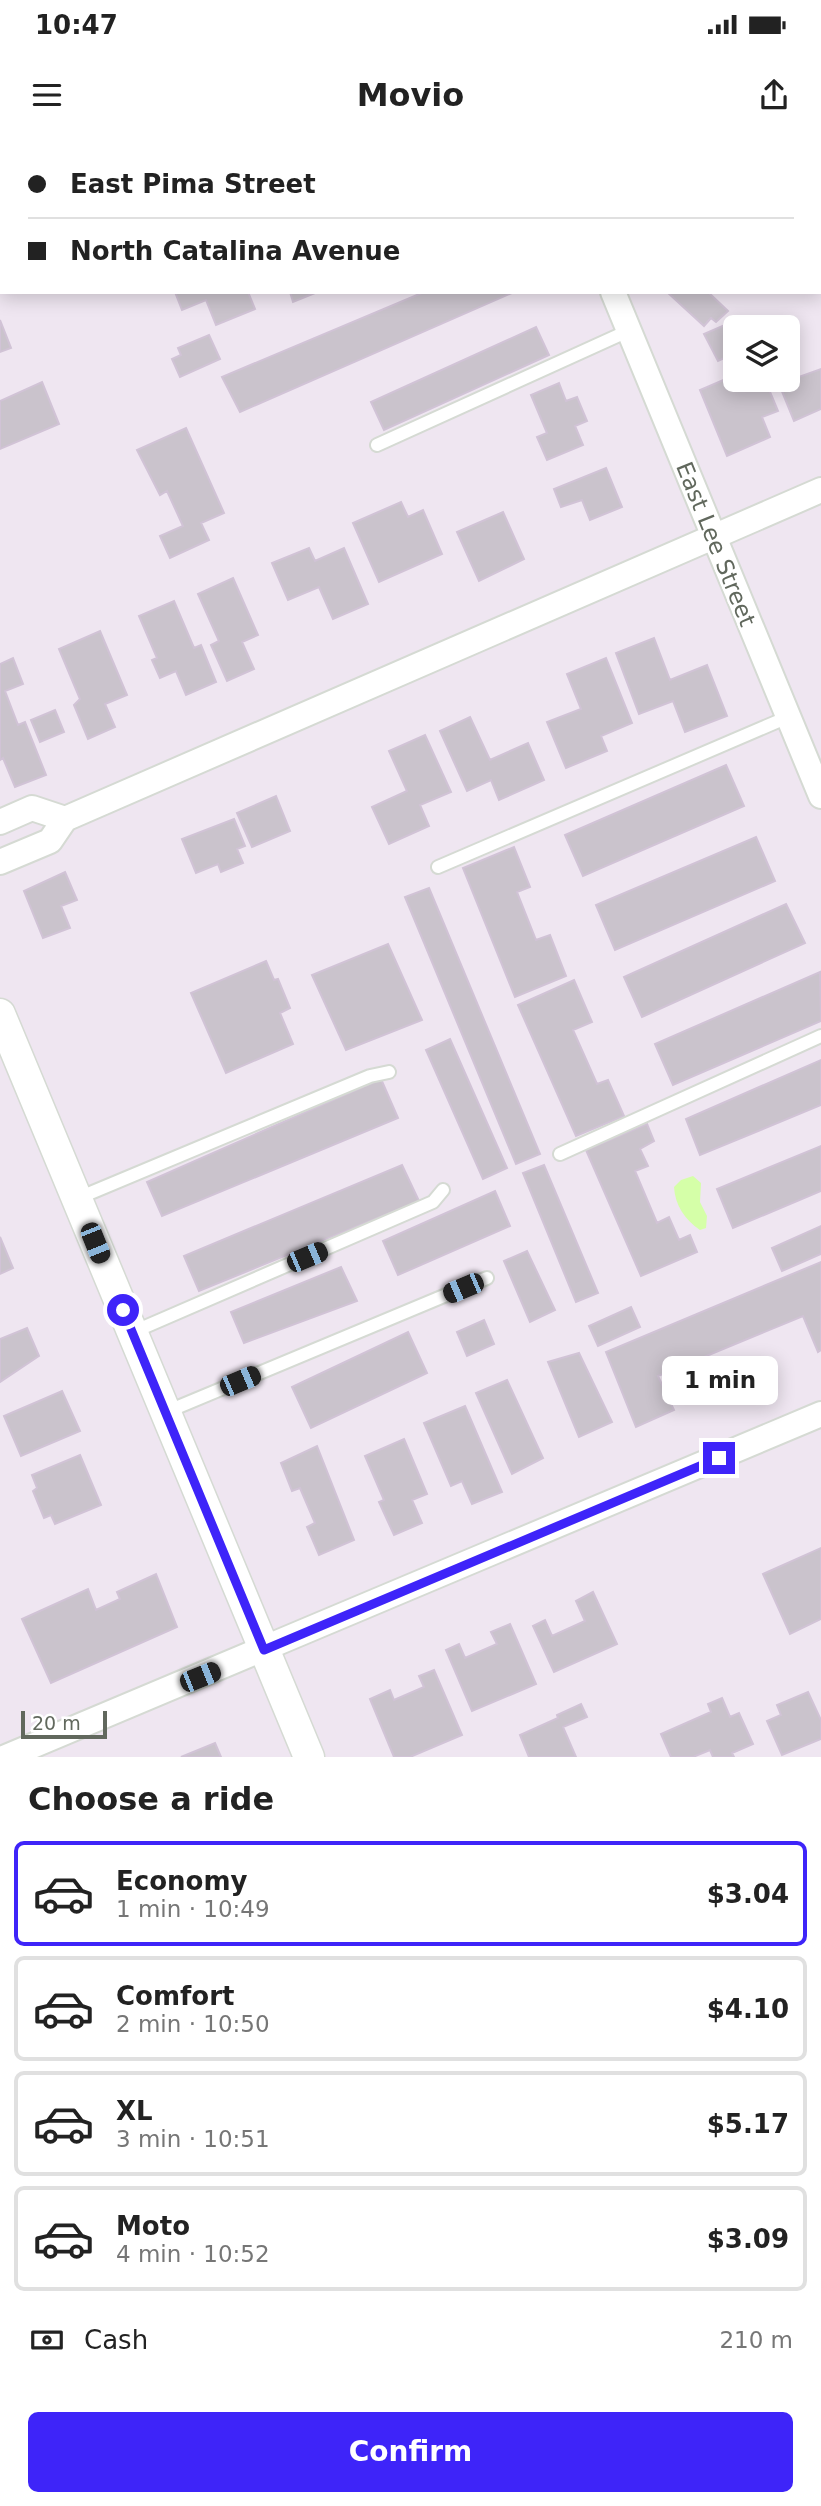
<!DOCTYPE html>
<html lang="en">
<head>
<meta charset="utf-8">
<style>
	:root { --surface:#fff; --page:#f2f2f2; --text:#222; --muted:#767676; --line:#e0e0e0; --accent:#3e24f9 }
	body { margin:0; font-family:"DejaVu Sans",sans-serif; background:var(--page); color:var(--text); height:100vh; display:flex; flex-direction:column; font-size:26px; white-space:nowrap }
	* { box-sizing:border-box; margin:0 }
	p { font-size:23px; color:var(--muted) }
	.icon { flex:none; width:38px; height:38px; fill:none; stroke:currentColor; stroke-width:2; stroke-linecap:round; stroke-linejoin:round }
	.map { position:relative; height:1617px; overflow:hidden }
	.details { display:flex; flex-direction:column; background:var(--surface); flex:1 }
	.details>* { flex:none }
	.hud { position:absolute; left:0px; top:0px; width:822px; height:154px; box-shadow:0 4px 18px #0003; display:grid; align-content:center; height:154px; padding:0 28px; background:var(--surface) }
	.fabs { position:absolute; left:723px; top:175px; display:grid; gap:14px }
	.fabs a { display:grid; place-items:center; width:77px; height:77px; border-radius:10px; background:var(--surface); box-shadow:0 4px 18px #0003; font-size:35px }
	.scale { position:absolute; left:21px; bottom:18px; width:86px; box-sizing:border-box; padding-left:7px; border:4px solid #61685d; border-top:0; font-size:19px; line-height:24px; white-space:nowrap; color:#61685d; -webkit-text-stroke:5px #fff; paint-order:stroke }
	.end { position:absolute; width:32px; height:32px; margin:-16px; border:9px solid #3e24f9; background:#fff; box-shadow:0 0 0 4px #fff }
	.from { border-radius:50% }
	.bubble { position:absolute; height:49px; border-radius:10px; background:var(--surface); box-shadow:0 4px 18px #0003; font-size:23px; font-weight:700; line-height:49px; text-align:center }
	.car { position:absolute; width:21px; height:42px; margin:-21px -10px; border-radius:9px; box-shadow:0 0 5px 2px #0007; background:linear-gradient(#222 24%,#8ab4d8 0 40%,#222 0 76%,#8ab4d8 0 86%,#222 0) }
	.hud b { display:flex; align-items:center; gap:24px; height:66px; font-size:26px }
	.hud b+b { border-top:2px solid var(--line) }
	.hud i { width:18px; height:18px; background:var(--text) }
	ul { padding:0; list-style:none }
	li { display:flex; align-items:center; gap:21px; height:105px; margin:0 14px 10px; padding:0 14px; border:4px solid var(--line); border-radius:10px }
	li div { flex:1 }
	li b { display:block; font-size:26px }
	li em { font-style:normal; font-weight:700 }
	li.current { border-color:var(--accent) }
	li>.icon { width:63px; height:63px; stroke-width:1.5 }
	h2 { padding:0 28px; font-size:32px; line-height:84px }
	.pay { display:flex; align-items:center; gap:18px; height:77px; padding:0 28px; font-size:26px }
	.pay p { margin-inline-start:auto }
	.cta { display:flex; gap:14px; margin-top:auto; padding:14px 28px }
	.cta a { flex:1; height:80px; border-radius:10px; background:var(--accent); color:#fff; font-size:28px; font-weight:700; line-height:80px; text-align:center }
	.status { display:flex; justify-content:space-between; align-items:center; height:49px; padding:0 35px; background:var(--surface); direction:ltr }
	.status svg { height:19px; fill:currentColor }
	header { display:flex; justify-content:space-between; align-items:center; height:91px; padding:0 28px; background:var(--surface); font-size:32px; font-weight:700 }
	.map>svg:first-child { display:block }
	.water { fill:#d5ffa8 }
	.building { fill:#cac3cc; stroke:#d1c3d6; stroke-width:2 }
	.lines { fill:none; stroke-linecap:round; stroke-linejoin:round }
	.service-casing { stroke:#d5dad3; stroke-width:16 }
	.minor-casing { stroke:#d5dad3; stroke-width:28 }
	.tertiary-casing { stroke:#d5dad3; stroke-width:33 }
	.service { stroke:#fff; stroke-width:12 }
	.minor { stroke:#fff; stroke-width:24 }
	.tertiary { stroke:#fff; stroke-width:30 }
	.route { stroke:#3e24f9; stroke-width:9 }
	.labels { text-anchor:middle; stroke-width:5; stroke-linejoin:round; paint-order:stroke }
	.street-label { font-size:23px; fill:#61685d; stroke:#fff }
</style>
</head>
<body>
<div class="status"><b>10:47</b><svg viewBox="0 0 49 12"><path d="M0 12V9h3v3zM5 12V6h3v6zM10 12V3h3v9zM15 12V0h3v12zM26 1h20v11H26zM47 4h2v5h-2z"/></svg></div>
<header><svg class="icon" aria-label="menu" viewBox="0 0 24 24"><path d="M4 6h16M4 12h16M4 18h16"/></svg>Movio<svg class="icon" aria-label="share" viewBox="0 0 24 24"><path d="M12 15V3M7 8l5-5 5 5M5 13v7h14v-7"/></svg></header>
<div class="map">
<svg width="821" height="1617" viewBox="0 0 821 1617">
	<rect width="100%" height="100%" fill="#efe6f1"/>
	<path class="water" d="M693,1036L701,1043L700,1062L707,1076L706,1088L700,1090C685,1080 675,1065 674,1047L681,1040Z"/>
	<path class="building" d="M0,0L37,2H2L0,60Z
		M97,0H173L174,2H93Z
		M615,0H669L670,2H616Z
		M2,80V142L0,143V81Z
		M175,152H248L255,169L216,185L206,160L182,170Z
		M290,152H315V153L293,162Z
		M424,152H514L240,272L222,237Z
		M667,152H708L728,171L716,182L711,178L704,186Z
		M0,180L11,208L0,212Z
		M734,181L737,187H735V213L718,221L704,194Z
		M536,187L549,215L384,290L371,262Z
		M209,195L220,219L180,237L172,219L181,215L178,208Z
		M821,229V269L794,281L779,244Z
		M735,235V240H748L750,243L765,240L778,271L762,277L770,297L727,316L700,250Z
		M42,242L59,284L0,309V261Z
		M559,243L566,261L577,257L587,281L575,286L583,305L547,320L537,297L547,293L531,255Z
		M186,288L224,373L201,383L209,400L170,418L160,396L183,386L167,351L160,355L137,310Z
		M606,328L622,367L590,380L582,360L561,367L554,349Z
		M401,362L408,377L423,370L442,414L379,442L353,383Z
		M503,372L524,419L479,441L457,392Z
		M309,408L315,421L344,408L368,464L333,479L319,447L288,460L272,423Z
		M233,438L258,495L242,502L254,529L227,541L211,505L219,501L198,454Z
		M174,461L194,508L201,505L216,542L186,555L176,531L160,538L152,520L157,518L139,476Z
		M100,491L127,555L105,564L115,587L88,599L74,565L80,559L59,509Z
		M654,498L670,540L707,525L727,576L685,592L673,561L639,574L616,513Z
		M13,518L23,544L5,551L18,585L25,582L46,635L15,647L3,618L0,620V524Z
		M606,518L632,583L601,596L607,611L566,628L547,582L581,569L567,534Z
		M55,570L64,592L40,602L31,580Z
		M470,577L490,620L528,603L544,640L499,660L491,640L467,651L440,591Z
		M425,595L451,652L420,665L429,686L389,704L372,667L407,651L389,611Z
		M726,625L744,666L583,736L565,695Z
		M276,656L290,691L252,707L237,673Z
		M234,679L245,706L237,709L243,723L221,732L218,724L196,733L182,699Z
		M756,697L775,741L615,810L596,765Z
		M514,707L530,747L517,752L536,800L550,795L566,836L515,857L463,728Z
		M65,732L77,760L61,766L70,788L43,798L24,751Z
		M429,748L540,1014L516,1024L405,757Z
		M786,764L805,803L642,877L624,837Z
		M388,804L422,880L346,910L312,835Z
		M266,821L274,840L278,839L290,868L280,873L293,904L226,933L191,853Z
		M820,832L821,881L673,945L655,904Z
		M574,840L592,882L573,890L597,944L608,940L624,976L576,996L518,865Z
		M450,899L507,1028L483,1039L426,910Z
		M821,920V965L700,1015L686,979Z
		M381,939L398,978L162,1076L147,1042Z
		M647,984L654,1001L640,1009L648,1026L635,1031L657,1083L669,1077L679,1100L690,1095L697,1112L641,1136L586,1010Z
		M821,1006V1051L733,1088L717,1049Z
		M402,1025L419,1061L199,1151L184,1116Z
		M544,1025L598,1153L576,1162L523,1033Z
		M495,1051L510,1086L398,1135L383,1101Z
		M821,1086V1114L782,1131L772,1108Z
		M0,1097L13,1128L0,1134Z
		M527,1111L555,1170L530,1182L504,1121Z
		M821,1122V1210L818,1212L803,1176L658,1236L674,1270L636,1287L606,1212Z
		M341,1127L357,1161L244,1203L231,1172Z
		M631,1167L640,1187L598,1206L589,1186Z
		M484,1180L494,1204L467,1216L457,1192Z
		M27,1188L39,1216L0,1242V1199Z
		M408,1192L427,1233L311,1288L292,1247Z
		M579,1213L612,1282L579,1297L548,1222Z
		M507,1240L543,1318L512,1334L476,1253Z
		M62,1251L80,1291L21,1316L4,1276Z
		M465,1266L502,1352L472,1364L462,1341L451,1346L424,1283Z
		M404,1299L427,1354L412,1360L422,1383L394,1395L379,1362L384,1360L365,1316Z
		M317,1306L354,1400L319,1415L307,1387L315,1383L300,1348L292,1351L281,1323Z
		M80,1315L101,1365L55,1384L51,1375L44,1378L33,1351L37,1348L32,1335Z
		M821,1408V1479L790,1494L763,1434Z
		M156,1434L177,1487L51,1543L22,1479L88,1449L96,1470L120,1459L117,1452Z
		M593,1452L617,1504L554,1532L533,1486L545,1480L552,1496L585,1481L576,1461Z
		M510,1484L536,1544L472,1571L446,1510L459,1504L465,1518L497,1504L491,1492Z
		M434,1530L462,1595L410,1617H394L370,1559L390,1550L394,1560L424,1547L419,1536Z
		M808,1552L821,1580V1599L782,1615L767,1581L781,1575L777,1565Z
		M722,1558L730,1577L739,1573L753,1604L732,1613L734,1617H713L710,1610L693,1617H671L661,1594L711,1572L708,1564Z
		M581,1564L587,1577L563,1587L576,1617H529L520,1595L558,1578L557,1575Z
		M215,1603L221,1617H181Z"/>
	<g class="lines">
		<g class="service-casing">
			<path id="service" d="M377,305L628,191
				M438,727L788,577
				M560,1014L821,896
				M76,1059L370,936L389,932
				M133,1192L433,1062L443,1050
				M166,1272L487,1138"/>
		</g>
		<g class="minor-casing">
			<path id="minor" d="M552,0V2
				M357,2L361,0
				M613,152L821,656
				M65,679L821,350
				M0,682L32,668L65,679
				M0,722L50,701L65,679
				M6,1617L821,1274"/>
		</g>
		<g class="tertiary-casing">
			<path id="tertiary" d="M0,874L309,1617"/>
		</g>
		<use href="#service" class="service"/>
		<use href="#minor" class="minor"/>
		<use href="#tertiary" class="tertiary"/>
	</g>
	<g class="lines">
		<path class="route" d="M123,1170L264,1510L719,1318"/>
	</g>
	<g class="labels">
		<g class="street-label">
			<text transform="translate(716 404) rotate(68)" y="8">East Lee Street</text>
		</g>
	</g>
</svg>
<div class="fabs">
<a><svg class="icon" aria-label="layers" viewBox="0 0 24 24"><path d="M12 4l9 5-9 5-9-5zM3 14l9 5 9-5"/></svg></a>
</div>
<div class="scale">20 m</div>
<i class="end from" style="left:123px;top:1170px"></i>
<i class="end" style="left:719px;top:1318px"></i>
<div class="bubble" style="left:662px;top:1216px;width:116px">1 min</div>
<i class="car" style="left:95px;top:1103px;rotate:158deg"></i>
<i class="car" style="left:307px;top:1117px;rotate:67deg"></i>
<i class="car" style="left:463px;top:1148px;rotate:247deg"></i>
<i class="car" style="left:240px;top:1241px;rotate:67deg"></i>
<i class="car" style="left:200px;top:1537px;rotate:68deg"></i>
<div class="hud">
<b><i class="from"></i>East Pima Street</b>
<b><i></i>North Catalina Avenue</b>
</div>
</div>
<section class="details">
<h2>Choose a ride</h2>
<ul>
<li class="current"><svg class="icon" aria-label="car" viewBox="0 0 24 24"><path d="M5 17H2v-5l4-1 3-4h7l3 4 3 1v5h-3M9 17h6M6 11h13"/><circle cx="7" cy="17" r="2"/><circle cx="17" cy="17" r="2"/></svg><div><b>Economy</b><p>1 min · 10:49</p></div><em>$3.04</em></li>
<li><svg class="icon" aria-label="car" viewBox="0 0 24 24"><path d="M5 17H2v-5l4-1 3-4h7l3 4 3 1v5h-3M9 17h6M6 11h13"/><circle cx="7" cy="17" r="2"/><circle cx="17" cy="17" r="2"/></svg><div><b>Comfort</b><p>2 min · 10:50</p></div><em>$4.10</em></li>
<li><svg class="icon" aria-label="car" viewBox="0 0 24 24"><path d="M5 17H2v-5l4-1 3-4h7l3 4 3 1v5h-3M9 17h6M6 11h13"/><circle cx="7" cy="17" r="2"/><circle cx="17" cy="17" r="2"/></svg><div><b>XL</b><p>3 min · 10:51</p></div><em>$5.17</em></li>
<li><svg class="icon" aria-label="car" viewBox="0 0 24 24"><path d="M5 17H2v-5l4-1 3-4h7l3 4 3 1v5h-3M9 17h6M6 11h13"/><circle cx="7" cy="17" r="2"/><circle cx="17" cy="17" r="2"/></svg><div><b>Moto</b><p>4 min · 10:52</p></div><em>$3.09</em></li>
</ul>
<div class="pay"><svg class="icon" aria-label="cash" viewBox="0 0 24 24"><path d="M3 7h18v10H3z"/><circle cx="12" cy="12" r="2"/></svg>Cash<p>210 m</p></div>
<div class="cta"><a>Confirm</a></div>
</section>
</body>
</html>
